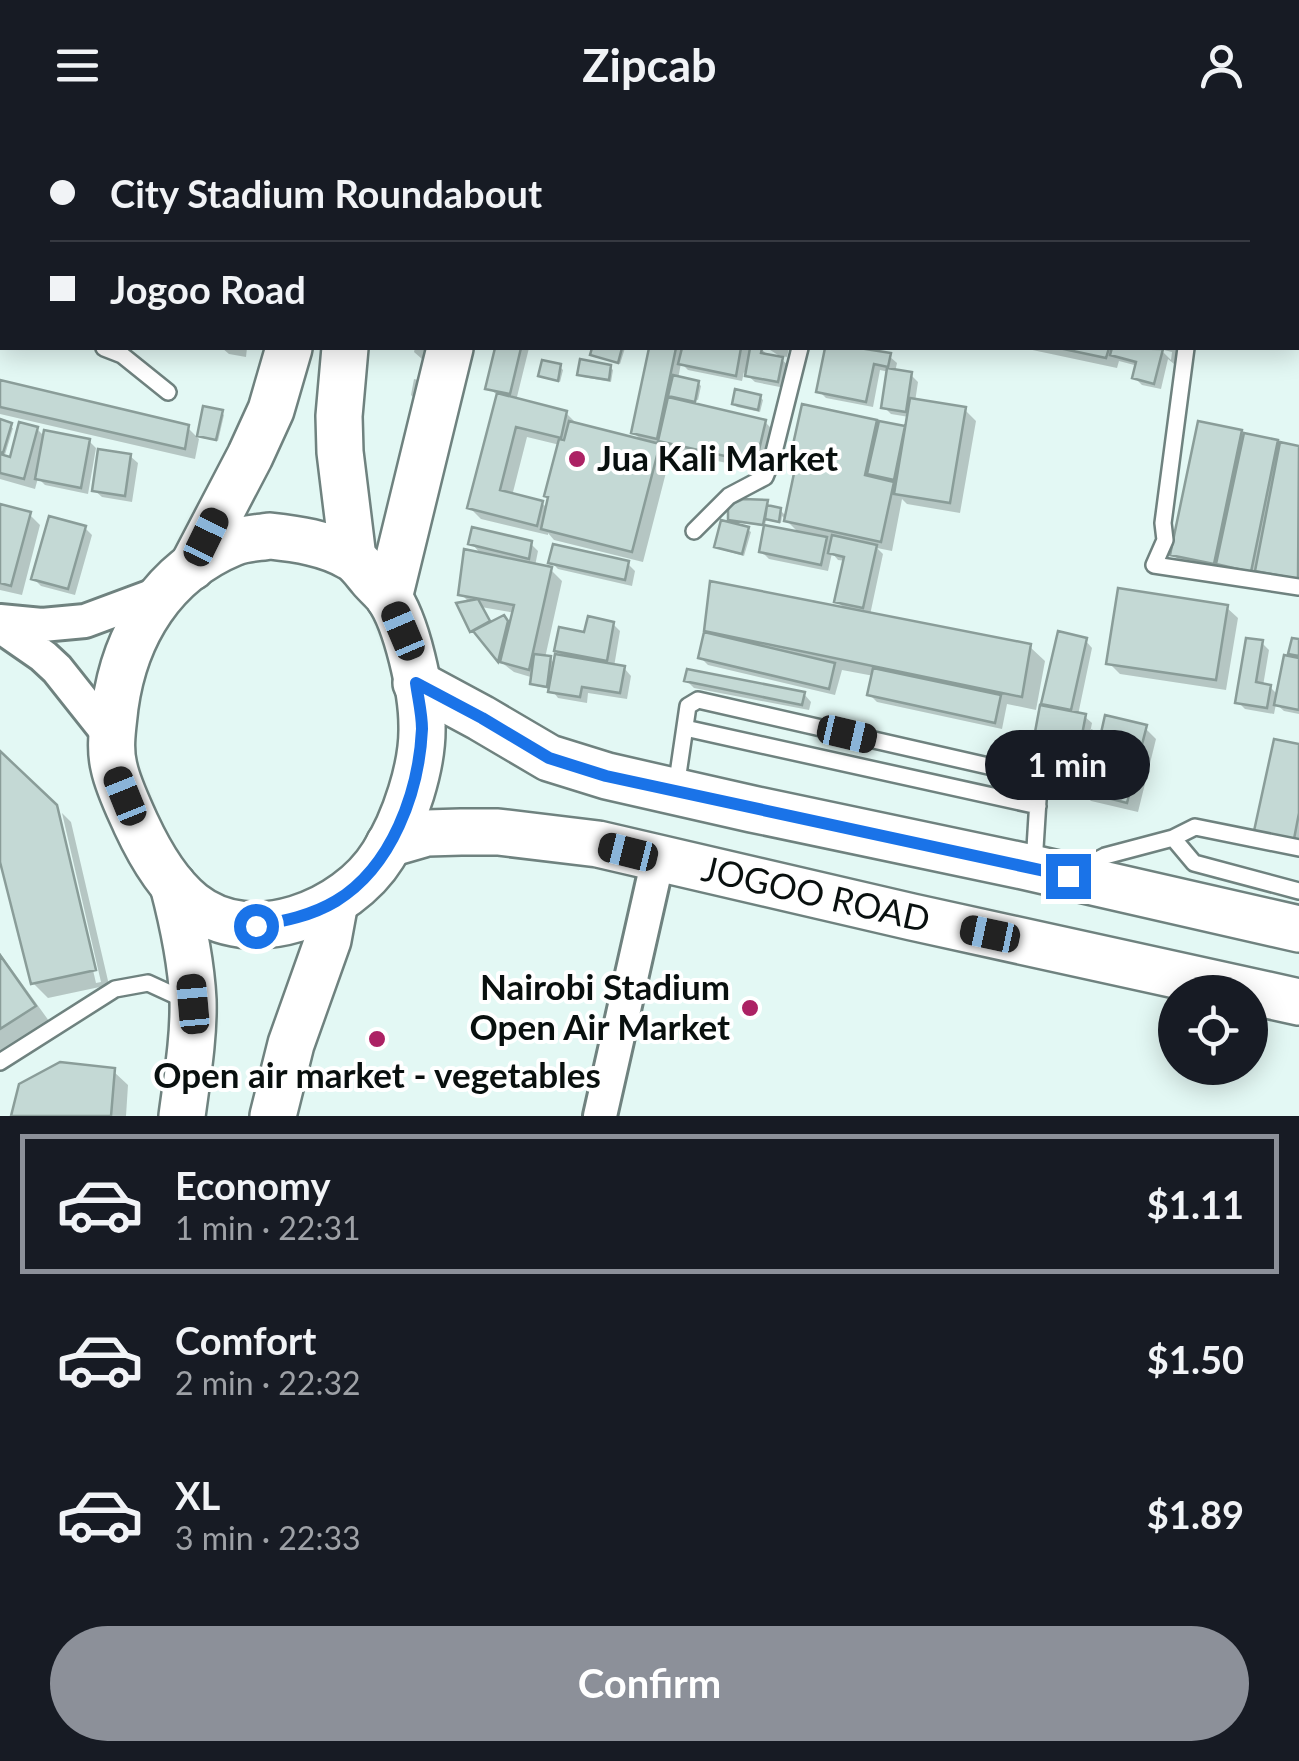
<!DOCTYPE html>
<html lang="en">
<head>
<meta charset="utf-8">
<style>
	:root { --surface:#171b24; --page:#242831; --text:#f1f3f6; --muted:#9ea1a6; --line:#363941; --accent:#8c9099 }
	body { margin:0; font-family:Lato,sans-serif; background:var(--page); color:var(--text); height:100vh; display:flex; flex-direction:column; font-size:38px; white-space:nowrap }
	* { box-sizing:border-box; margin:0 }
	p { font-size:32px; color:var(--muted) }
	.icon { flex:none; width:55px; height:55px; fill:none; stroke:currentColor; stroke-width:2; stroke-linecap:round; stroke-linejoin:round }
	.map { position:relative; height:986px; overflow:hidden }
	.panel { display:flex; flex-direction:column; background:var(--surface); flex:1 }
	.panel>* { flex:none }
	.banner { position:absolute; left:0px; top:0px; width:1300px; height:220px; box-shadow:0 5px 25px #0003; display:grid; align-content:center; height:220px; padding:0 50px; background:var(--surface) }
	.buttons { position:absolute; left:1158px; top:845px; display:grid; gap:20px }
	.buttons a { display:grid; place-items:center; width:110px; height:110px; border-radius:50%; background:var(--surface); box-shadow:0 5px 25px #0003; font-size:50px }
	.end { position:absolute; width:45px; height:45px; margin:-22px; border:12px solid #1a73e8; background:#fff; box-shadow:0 0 0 5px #fff }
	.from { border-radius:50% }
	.bubble { position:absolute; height:70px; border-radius:35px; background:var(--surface); box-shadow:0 5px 25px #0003; font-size:32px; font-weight:700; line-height:70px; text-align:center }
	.car { position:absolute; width:30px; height:60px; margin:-30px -15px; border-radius:12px; box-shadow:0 0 8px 2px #0007; background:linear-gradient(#222 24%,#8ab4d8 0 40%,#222 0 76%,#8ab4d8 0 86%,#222 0) }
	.banner b { display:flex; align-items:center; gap:35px; height:95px; font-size:38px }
	.banner b+b { border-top:2px solid var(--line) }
	.banner i { width:25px; height:25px; background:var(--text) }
	ul { padding:18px 0 0; list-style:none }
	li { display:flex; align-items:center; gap:30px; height:140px; margin:0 20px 15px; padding:0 30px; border:5px solid transparent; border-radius:0px }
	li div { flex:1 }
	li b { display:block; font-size:38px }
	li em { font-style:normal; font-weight:700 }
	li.on { border-color:var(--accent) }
	li>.icon { width:90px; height:90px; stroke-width:1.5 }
	.button { display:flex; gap:20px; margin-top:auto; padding:20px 50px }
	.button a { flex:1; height:115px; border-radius:60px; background:var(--accent); color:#fff; font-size:40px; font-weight:700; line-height:115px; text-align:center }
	header { display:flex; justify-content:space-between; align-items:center; height:130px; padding:0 50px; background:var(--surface); font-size:45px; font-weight:700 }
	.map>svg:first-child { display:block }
	.shadow { fill:#0003; fill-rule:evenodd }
	.building { fill:#c4d9d5; stroke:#8a9d99; stroke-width:2.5 }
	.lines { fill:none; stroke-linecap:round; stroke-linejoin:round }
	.lane-casing { stroke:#6f827f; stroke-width:20 }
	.street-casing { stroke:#6f827f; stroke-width:38 }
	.secondary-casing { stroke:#6f827f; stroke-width:50 }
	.lane { stroke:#fff; stroke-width:15 }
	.street { stroke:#fff; stroke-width:32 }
	.secondary { stroke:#fff; stroke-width:45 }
	.route { stroke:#1a73e8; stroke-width:12 }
	.poi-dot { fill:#ac2264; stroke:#fff; stroke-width:4 }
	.labels { text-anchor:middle; stroke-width:8; stroke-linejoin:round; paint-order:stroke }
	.poi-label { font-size:35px; font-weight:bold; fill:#09100f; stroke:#fff; text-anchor:start }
	.street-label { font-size:35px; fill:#09100f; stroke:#fff }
</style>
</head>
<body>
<header><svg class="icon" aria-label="menu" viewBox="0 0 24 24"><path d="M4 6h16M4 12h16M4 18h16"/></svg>Zipcab<svg class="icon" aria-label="person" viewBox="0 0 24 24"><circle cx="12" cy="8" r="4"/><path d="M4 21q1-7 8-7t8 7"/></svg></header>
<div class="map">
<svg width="1299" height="986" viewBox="0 0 1299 986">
	<rect width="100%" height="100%" fill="#e3f8f4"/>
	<path class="shadow" d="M647,0H700L712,2H646Z
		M780,0H1173L1176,2H784Z
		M0,66H2V139H0Z
		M222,218H247L246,227L229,224Z
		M415,218H453L449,235L422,229L414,222Z
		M497,218H529L516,271L566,283L577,294L643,312L634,303L651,218H680L684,221V218H760L768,225L781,229L789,236L785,258L755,252L744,242L742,251L688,240L681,233L678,249L698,253L701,256L698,270L674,265V270L765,292L776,303L767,342L672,321L666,315L655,312L670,327L643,432L554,410L548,403V405L481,389L470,378L499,266L488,258ZM527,307L560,315L548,379L542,373L512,366Z
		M594,218H625L620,234L595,227L592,224Z
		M767,218H789L787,227L778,225Z
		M827,218H845L889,226L897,233L895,242L911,245L918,252L915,272L965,280L976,291L960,383L907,374L902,369L892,421L877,418L883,424L870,485L1030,517L1045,531L1036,580L1007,574L1002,599L877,572L870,565L874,546L842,540L835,565L708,535L701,528L714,507L707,500L847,481L837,471L846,431L838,430L832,423L828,441L769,429L762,422L801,405L782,386L781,393L766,390L765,396L733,392L730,389L767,372L771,378L780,380L787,387L799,333L793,327L875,293L880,297L904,298L907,301L909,287L891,284L884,277L889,242L880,240L873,277L826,268L819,261Z
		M1023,218H1184L1181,235L1174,234L1168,229L1161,259L1142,255L1135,248L1138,236L1119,231L1117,238ZM1160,219L1172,222L1171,230Z
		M560,237L563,240L560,252L543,248L540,245Z
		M610,237L613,240L611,252L583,247L580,244Z
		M414,249L427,252V271L414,268L411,265Z
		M0,252L187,297L199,309L195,329L0,284Z
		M760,267L763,270L760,282L737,277L734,274Z
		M221,282L224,285L218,311L203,308L200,305Z
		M0,292L13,298L4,328L12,330L37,299L45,307L89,311L96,318L88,364L45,355L38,348L35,359L0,349Z
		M1240,302L1244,305L1277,312L1283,318V315L1299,318V457L1184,436L1173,424Z
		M130,326L138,333L132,372L102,367L94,360Z
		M0,377L29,384L40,395L22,465L0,460Z
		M85,398L92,405L75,465L41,456L34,449Z
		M748,400L751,402L744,426L719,419L717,416Z
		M471,413L531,414L538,421L535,436L551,440L562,451L545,528L550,529L556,535L565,528L557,520L613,494L620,501L614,537L624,538L631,546L627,569L588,563L587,573L558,568L551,559L536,556L533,553L534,548L514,542L501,532L477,502L475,503L472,500L470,473L461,464L483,426ZM481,477L515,483L511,497L503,488L491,494Z
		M551,432L628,434L635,441L632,456L558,439Z
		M1226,477L1238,488L1226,560L1120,544L1109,533Z
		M1085,510L1092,518L1078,585L1084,586L1092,593L1090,603L1102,606L1145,598L1156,609L1138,682L1091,671L1080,660L1091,616L1045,608L1038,601L1052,580L1044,573Z
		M1299,512V584L1284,581L1276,574L1274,584L1245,579L1238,572L1262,513L1269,520L1263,556L1270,557L1278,565L1298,531L1290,523Z
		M687,551L804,564L811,572L809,580L694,558Z
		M1299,617V721L1272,715L1257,700Z
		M0,624L55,676L96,853L101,852L62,683L71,692L109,855L48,868L33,853L0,722Z
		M0,823L49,891L0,922Z
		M113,941L128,955L126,986H14Z"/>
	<path class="building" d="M644,0H712L717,1L644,2Z
		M1181,0H1246L1254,2H1180Z
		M495,218H521L510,264L485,259Z
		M592,218H622L618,233L590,225Z
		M649,218H676L657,309L631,303Z
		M682,218H741L736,246L678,234Z
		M750,218H762L761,223L783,227L778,252L745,246Z
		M825,218H859L891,223L888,237L874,234L866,272L816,262Z
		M1059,218H1109L1106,228Z
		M1112,218L1163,219L1154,254L1132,248L1136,232L1110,225Z
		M580,229L611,235L609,250L577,245Z
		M542,230L561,234L558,251L538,246Z
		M887,238L912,242L906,282L881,278Z
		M673,245L699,251L695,272L668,266Z
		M0,250L189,295L185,319L0,277Z
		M735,259L761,265L758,280L732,274Z
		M497,263L567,281L561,308L516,297L500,360L543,371L537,396L467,378Z
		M668,267L766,290L756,333L658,311Z
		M910,268L966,277L950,373L894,364Z
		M802,274L877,290L865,345L894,352L881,412L784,391L797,329L790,328Z
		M203,276L223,280L216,310L197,306Z
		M0,289L12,293L3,323L0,322Z
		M569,291L660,314L632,422L541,399L548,367L544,366L559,309L564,310Z
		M879,291L905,296L894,350L867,344Z
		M1198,291L1242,300L1214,434L1170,425Z
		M19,292L38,297L24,349L0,343V324L10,327Z
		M44,300L90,309L81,358L35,349Z
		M1244,303L1278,310L1251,442L1216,434Z
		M1280,312L1299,316L1298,449L1255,441Z
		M98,319L131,324L125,366L92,361Z
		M743,369L768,370L763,395L728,390V376Z
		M0,374L31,382L11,456L0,453Z
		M767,375L781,378L779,392L765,389Z
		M49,386L86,396L68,459L31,449Z
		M721,390L749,397L742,424L714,417Z
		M764,395L827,407L821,435L759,422Z
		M472,397L532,411L529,429L468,414Z
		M832,405L877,415L863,478L834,472L844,427L828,423Z
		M553,414L629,431L625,450L548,433Z
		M464,419L552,437L529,540L500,532L514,475L458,465Z
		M710,451L1031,514L1022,567L704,501Z
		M1118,458L1228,475L1216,550L1106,534Z
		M478,469L490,491L470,502L456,473Z
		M504,485L508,491L498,532L473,501Z
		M588,486L614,492L607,531L554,521L559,497L584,502Z
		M1058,501L1087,508L1071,580L1041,574Z
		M704,502L835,533L829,559L698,528Z
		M1246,508L1263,510L1256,552L1271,555L1267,578L1235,573Z
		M1292,508L1299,509V526L1288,524Z
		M534,524L551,526L547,557L530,554Z
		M555,524L625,536L620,563L582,557L580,567L548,562Z
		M1284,525L1299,528V580L1274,575Z
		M873,538L1001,565L995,593L867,565Z
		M687,539L805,562L802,575L684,551Z
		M1040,575L1086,584L1081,610L1035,602Z
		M1105,585L1147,595L1127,673L1077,660L1092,601L1101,603Z
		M1274,609L1299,614V683L1294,709L1254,701Z
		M0,621L57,675L96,840L31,854L0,732Z
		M0,825L36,876L0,899Z
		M60,932L115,938L111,986H11L19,954Z"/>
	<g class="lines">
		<g class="lane-casing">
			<path id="lane" d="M26,0L37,2
				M0,186H2
				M104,218L122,225L168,262
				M1186,218L1163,393L1165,410L1154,435L1299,457
				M694,401L729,366L765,347L772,330L800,218
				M685,598L1038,676
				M676,658L688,576L698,570L1032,646L1039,654L1034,734
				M1173,708L1195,697L1299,718
				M1080,739L1105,726L1173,708L1194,733L1299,761
				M0,932L115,859L148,853L185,870"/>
		</g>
		<g class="street-casing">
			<path id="street" d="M0,491L42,495L85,491L163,462
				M0,496L43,526L57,539L111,607
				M600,986L658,729"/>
		</g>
		<g class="secondary-casing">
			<g id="secondary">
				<path d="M517,0L527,2"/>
				<path d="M337,2L338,0"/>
				<path d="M403,2L404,0"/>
				<path d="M1298,166H1299"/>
				<path d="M345,218L339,286L340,322L353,428"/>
				<path d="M270,406C297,409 326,413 350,427C358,431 365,441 371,448C376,454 382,459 387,465C407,492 422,562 422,596C423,636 405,691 383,725C347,783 251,821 192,774C167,754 149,722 136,694C128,676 118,656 114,637C109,617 113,597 115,577C125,504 163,442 233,413C244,408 258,408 270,406Z"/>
				<path d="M192,437L250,326L271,280L289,218"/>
				<path d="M389,468L450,218"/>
				<path d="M416,553L481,588L549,628L607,646L752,679L1023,736L1299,799"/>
				<path id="s1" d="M389,714L427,703L461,702H498L598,714L912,787L1299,872"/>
				<path d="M173,755C183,793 191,830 193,870C194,908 187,948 182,986"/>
				<path d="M273,986L291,914L328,810L335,772"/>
			</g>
		</g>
		<use href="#lane" class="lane"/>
		<use href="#street" class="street"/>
		<use href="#secondary" class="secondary"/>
	</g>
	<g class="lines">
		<path class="route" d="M256,796C284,791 311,786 336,771C392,737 419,662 422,599C422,584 418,568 416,553L482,588L549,628L606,646L1068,746"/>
	</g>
	<g class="poi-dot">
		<circle cx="577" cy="329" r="10"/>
		<circle cx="750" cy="878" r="10"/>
		<circle cx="377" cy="909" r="10"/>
	</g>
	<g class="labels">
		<g class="poi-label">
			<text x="597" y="341">Jua Kali Market</text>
			<text x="730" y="870" text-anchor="end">Nairobi Stadium<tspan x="730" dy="40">Open Air Market</tspan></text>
			<text x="377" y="958" text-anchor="middle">Open air market - vegetables</text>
		</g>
		<g class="street-label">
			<text dy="12" stroke="none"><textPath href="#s1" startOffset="435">JOGOO ROAD</textPath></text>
		</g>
	</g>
</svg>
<div class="buttons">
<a><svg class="icon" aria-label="locate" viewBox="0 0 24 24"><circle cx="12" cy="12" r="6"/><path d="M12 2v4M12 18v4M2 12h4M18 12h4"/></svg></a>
</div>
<i class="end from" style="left:256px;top:796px"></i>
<i class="end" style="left:1068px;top:746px"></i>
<div class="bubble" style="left:985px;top:600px;width:165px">1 min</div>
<i class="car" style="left:206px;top:407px;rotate:26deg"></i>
<i class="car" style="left:403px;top:501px;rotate:337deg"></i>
<i class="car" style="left:847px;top:604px;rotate:103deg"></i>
<i class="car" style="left:125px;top:666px;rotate:338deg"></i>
<i class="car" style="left:628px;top:722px;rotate:284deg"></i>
<i class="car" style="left:990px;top:804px;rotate:282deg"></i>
<i class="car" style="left:193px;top:874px;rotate:355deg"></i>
<div class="banner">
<b><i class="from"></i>City Stadium Roundabout</b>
<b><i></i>Jogoo Road</b>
</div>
</div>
<section class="panel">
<ul>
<li class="on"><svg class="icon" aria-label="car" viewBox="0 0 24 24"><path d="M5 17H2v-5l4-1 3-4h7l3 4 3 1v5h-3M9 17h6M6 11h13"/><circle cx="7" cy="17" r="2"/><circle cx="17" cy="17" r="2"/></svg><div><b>Economy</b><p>1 min · 22:31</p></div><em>$1.11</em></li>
<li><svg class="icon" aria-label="car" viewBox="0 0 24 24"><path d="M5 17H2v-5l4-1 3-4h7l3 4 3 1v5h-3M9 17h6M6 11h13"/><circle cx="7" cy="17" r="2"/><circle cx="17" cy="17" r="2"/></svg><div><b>Comfort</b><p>2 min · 22:32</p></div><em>$1.50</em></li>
<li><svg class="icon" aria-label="car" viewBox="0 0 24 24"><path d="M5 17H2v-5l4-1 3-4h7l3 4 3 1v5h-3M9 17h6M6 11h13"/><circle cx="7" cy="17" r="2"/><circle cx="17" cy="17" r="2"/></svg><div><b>XL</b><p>3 min · 22:33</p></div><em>$1.89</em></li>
</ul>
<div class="button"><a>Confirm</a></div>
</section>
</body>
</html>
